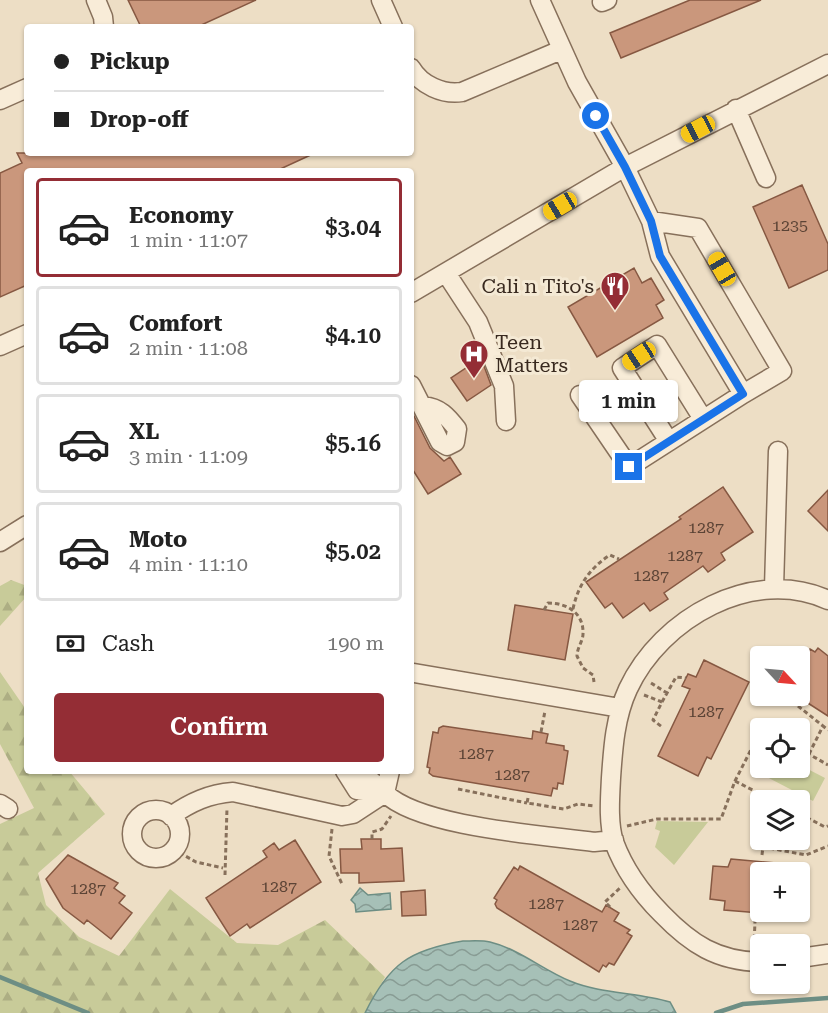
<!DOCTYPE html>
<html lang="en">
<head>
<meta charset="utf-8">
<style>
	:root { --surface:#fff; --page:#f2f2f2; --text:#222; --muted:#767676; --line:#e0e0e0; --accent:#942d35 }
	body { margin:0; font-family:"Roboto Serif",serif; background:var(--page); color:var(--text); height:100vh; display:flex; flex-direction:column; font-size:22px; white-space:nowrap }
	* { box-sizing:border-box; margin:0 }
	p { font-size:20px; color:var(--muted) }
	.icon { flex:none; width:33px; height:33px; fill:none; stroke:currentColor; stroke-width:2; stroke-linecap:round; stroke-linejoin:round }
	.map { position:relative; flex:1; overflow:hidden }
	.details { position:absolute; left:24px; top:168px; width:390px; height:606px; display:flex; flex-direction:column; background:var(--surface); border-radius:6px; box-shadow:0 2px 4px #0004 }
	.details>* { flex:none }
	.hud { position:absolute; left:24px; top:24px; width:390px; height:132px; border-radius:6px; box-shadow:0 2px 4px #0004; display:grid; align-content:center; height:132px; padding:0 30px; background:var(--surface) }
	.needle { width:39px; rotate:116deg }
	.controls { position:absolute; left:750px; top:646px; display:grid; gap:12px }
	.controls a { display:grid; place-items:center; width:60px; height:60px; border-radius:6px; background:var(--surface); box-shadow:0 2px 4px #0004; font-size:30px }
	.end { position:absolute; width:27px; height:27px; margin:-14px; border:8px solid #1a73e8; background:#fff; box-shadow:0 0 0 3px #fff }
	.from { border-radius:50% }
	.bubble { position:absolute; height:42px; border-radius:6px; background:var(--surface); box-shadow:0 2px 4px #0004; font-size:20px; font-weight:600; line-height:42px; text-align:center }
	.car { position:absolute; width:18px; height:36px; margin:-18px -9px; border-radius:8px; box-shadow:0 0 4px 2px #0007; background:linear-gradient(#f5c518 24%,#345 0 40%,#f5c518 0 76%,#345 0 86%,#f5c518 0) }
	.hud b { display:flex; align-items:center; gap:21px; height:57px; font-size:22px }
	.hud b+b { border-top:2px solid var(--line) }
	.hud i { width:15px; height:15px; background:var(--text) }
	ul { padding:10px 0 0; list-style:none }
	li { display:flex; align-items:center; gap:18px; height:99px; margin:0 12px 9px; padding:0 18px; border:3px solid var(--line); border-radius:6px }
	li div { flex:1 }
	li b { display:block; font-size:22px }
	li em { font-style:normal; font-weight:600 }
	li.active { border-color:var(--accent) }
	li>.icon { width:54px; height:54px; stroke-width:1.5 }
	.pay { display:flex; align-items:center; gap:15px; height:66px; padding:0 30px; font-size:22px }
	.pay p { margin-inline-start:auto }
	.cta { display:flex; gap:12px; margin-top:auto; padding:12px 30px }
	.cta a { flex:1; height:69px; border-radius:6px; background:var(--accent); color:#fff; font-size:24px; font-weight:600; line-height:69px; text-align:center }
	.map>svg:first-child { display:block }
	.green { fill:#c8cb99 }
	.forest { fill:url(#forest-firs) }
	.water { fill:url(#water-waves); stroke:#6d8e84; stroke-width:1.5 }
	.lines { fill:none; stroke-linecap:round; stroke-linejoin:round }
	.stream { stroke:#6d8e84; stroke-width:4.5 }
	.building { fill:#ca977c; stroke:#865842; stroke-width:1.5 }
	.minor-casing { stroke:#87705b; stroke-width:21 }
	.path { stroke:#87705b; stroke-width:3; stroke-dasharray:4.5 3; stroke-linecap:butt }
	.minor { stroke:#f8ecd8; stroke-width:18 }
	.route { stroke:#1a73e8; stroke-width:8 }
	.labels { text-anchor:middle; stroke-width:6; stroke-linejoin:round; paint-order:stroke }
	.number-label { font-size:16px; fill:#5c4436 }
	.poi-label { font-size:20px; fill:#38291f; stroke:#f4e9d4; text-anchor:end }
</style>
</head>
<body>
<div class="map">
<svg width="828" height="1013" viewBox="0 0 828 1013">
	<defs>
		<pattern id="forest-firs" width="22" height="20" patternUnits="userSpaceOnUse" patternTransform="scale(1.5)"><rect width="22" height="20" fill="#c8cb99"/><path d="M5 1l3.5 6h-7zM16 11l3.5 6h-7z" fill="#adae83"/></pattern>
		<pattern id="water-waves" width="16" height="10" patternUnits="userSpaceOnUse" patternTransform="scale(1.5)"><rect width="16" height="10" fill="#a6c0b7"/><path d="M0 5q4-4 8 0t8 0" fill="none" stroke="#889c94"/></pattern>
	</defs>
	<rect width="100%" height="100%" fill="#eddec5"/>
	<path class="green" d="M800,765L825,778L813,801L763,775L766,768H800Z
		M657,821L708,822L674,865L655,847L660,831L655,829Z"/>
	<path class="forest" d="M11,580L27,586V596L0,626V586Z
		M0,672L27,711V771H69L105,814L38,873L46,905L79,937L119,956L170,889L237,943L278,945L325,920L385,977L365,1013H0V824L34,808L0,744Z"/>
	<path class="water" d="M360,888L368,895L390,893L391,909L356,912L355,904L351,900Z
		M463,941C471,941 482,940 490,942C519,949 543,970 570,981C601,994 637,992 670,1002L676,1013H365C389,964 409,950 463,941Z"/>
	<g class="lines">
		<path class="stream" d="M0,977L88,1013
			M716,1013L743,1004L828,998"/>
	</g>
	<path class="building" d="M128,0H256L197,27H141Z
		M690,0H761L621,58L610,33Z
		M17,153H315L276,171H27V285L0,297V173L22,163Z
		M802,185L828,244V270L789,288L753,207Z
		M634,268L642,283L651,278L664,300L656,305L663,318L597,357L568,307Z
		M481,358L491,385L467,401L451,378Z
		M411,410L430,448L444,461L450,457L461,474L428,494L411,467Z
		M723,487L753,532L721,553L725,560L708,572L703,566L664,593L668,599L650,611L644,603L623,618L612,603L605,608L586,582L681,519L679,517Z
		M828,490V531L808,511Z
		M515,605L573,614L565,660L508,650Z
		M818,648L828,656V716L800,698V663L810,649L815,652Z
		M704,660L749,682L711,759L707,757L698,776L658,756L690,689L682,686L688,674L696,677Z
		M443,726L532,739L533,731L548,734L546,743L564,746V750L568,751L563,784L558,783L557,789L553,788L551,796L433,776L429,773L430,768L427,767L433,732L438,733L439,728Z
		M361,839H381V849L402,848L404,881L359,883V873H341L340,849H362Z
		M295,840L321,882L250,928L247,924L230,936L206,898L267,857L263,851L274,843L279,850Z
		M68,855L118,883L114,888L125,896L119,903L132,913L111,939L87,920L84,924L63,908L46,879Z
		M731,859L799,865V873H760V913L724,910L725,901L710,899L713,866L728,867Z
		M520,866L602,912L606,905L619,913L614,921L630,930L627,933L632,936L614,965L609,963L606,967L603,965L599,972L497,908L495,904L497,900L494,898L514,867L518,870Z
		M425,890L426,915L402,916L401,892Z"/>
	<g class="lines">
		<g class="minor-casing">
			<path id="minor" d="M96,0L103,17L104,27
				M381,0L393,27
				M540,0L577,82L625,167L651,221L660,256L743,394L782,371L698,228L651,221
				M602,2L607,0
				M411,68C421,85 443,95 462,92L561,50
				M0,100L27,88
				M736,109L766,178
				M446,273L478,322L504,386L506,421
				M411,293L625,167L828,64
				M0,346L27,334
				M411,385L440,442L447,446L455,442L457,429C447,416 440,408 423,406
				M580,395L629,467L743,394
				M668,440L622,368L657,345L703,419
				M0,542L27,525
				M774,588L778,451
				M414,673L620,708
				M345,771L357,790L385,793
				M360,771L385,793
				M390,771L385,793C419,827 543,835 594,842L614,840
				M0,804L8,809
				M132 834a24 24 0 1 1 48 0a24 24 0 1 1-48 0Z
				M171,816C191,802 209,794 233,792L342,816L353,814L385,793
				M800,958L828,954
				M760,962C717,961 691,944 662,914C642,894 624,869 614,842C608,823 610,798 611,778C613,748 615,717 628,689C661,618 753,566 828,600"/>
		</g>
		<path class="path" d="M573,609C578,585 590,568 610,555L619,559
			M544,610L548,603C567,603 584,613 583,634C583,641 577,648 577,656L583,668L593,675L594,682
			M651,683L667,693
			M644,695L662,702L653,720L662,727
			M662,702L676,677L686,678
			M798,706L823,726
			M541,732L545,711
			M800,749L828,765
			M809,754L823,726L828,730
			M735,781L774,801
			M458,789L527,803
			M528,798L527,803L564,809L578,804L594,806
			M800,814L825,827L828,826
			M627,826L657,819H721L735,781L760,732
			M332,829L329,856L342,884
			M372,839V832L382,829L391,816
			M173,849L196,862L223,868
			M762,855L763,847L806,855L828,846
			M225,875L227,808
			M610,907L605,902L620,888
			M754,946L755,921"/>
		<use href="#minor" class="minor"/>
	</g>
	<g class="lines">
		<path class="route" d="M596,116L625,167L651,221L660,256L743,394L629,467"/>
	</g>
	<defs>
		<g id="restaurant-pin" transform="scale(1.5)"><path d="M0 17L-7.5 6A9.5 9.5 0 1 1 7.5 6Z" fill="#942d35" stroke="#f4e9d4"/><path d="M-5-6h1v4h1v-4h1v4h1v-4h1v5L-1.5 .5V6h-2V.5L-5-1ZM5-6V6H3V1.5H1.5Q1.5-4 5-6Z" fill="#fff"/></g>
		<g id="hospital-pin" transform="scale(1.5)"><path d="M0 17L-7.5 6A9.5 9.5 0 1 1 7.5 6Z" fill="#942d35" stroke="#f4e9d4"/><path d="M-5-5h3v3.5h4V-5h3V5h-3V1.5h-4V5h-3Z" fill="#fff"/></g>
	</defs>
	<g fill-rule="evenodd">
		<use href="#restaurant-pin" x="615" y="286"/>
		<use href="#hospital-pin" x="474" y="354"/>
	</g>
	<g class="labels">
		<g class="number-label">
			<text x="790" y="231">1235</text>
			<text x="706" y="533">1287</text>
			<text x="685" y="561">1287</text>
			<text x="651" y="581">1287</text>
			<text x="706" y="717">1287</text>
			<text x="476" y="759">1287</text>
			<text x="512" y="780">1287</text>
			<text x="279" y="892">1287</text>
			<text x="88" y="894">1287</text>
			<text x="546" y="909">1287</text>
			<text x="580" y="930">1287</text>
		</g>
		<g class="poi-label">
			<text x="594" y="293">Cali n Tito's</text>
			<text x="495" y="349" text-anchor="start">Teen<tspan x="495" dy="23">Matters</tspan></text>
		</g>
	</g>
</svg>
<div class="controls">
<a><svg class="needle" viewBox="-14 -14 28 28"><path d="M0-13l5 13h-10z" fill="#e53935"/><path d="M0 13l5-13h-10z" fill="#767676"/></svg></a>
<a><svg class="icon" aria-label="locate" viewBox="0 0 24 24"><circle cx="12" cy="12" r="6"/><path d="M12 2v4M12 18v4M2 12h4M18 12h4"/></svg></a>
<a><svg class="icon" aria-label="layers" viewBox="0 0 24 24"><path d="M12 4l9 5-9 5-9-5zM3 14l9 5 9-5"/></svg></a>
<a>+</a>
<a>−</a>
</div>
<i class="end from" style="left:596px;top:116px"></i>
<i class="end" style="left:629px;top:467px"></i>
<div class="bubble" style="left:579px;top:380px;width:99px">1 min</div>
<i class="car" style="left:698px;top:129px;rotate:242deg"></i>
<i class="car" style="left:560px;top:206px;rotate:239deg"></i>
<i class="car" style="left:722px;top:269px;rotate:330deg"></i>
<i class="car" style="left:639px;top:356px;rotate:237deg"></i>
<div class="hud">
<b><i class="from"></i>Pickup</b>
<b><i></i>Drop-off</b>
</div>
<section class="details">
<ul>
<li class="active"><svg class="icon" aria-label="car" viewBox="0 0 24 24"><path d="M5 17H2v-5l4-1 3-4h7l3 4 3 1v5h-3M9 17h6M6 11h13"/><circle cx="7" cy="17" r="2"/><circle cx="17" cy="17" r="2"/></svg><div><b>Economy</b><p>1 min · 11:07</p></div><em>$3.04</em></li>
<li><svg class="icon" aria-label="car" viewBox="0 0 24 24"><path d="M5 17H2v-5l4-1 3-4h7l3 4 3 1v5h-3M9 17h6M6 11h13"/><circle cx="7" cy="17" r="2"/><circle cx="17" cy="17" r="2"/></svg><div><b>Comfort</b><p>2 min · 11:08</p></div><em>$4.10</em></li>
<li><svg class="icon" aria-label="car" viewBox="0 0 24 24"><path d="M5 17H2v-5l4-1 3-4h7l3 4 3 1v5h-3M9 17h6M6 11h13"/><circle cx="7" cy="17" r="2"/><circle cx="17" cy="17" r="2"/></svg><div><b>XL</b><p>3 min · 11:09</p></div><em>$5.16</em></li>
<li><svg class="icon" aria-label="car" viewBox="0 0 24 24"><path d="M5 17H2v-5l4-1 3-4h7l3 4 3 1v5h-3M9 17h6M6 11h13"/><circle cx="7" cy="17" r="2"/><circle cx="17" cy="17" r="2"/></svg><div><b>Moto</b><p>4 min · 11:10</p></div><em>$5.02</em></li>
</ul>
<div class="pay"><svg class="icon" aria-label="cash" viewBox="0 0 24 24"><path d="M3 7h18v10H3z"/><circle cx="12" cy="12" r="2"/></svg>Cash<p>190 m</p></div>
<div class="cta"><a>Confirm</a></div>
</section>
</div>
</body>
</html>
